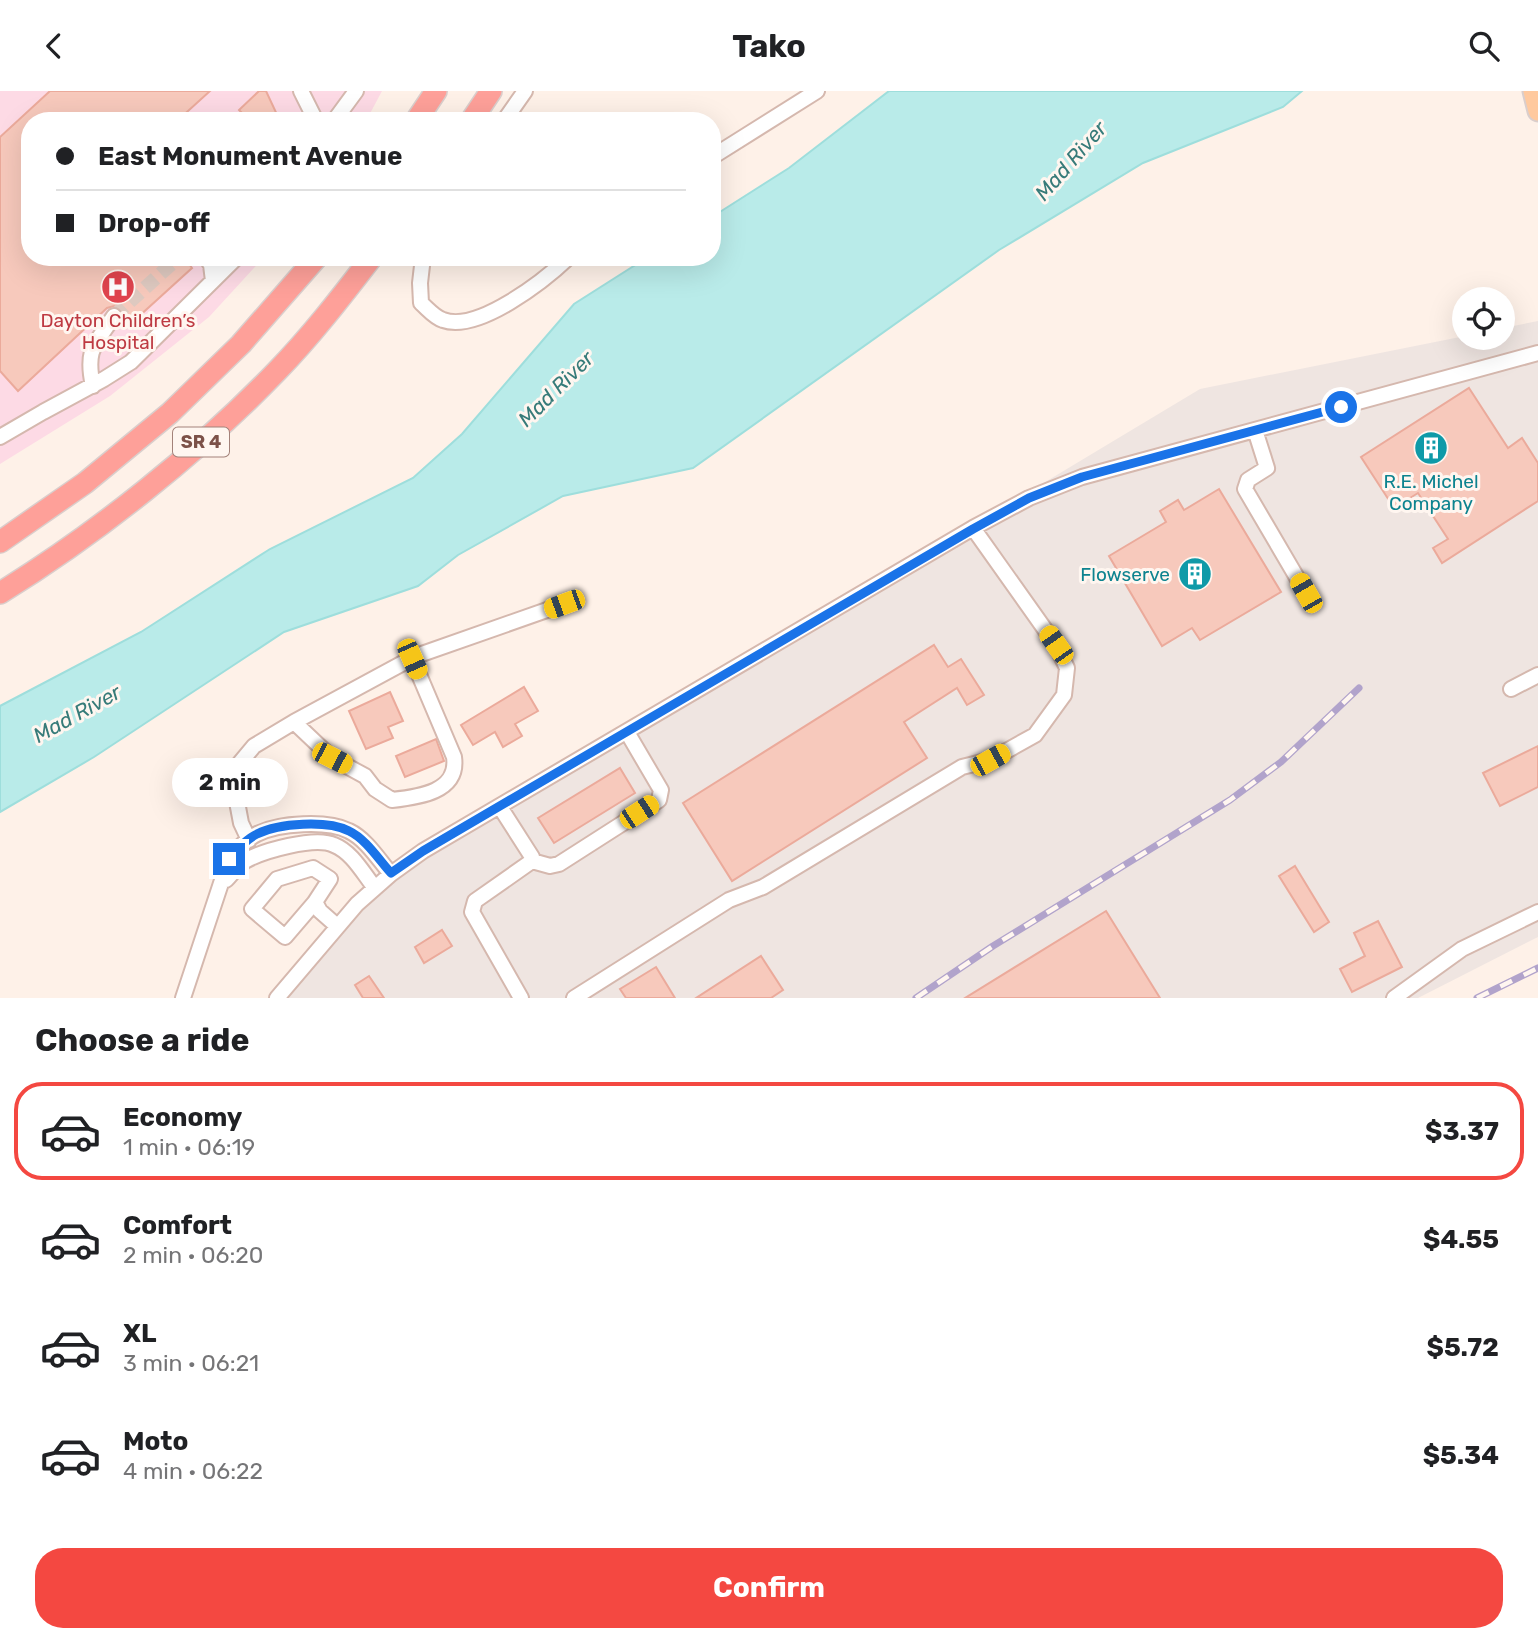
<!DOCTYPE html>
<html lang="en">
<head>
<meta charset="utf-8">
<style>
	:root { --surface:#fff; --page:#f2f2f2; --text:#202124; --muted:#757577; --line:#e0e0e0; --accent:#f44841 }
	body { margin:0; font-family:Rubik,sans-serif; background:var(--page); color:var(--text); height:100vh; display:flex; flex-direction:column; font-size:26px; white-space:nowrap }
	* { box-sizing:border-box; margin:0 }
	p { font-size:23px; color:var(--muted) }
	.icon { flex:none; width:38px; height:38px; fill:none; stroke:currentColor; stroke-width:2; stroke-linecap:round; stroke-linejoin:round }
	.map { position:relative; height:907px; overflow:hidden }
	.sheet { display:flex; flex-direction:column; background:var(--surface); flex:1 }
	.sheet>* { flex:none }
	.guide { position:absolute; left:21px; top:21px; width:700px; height:154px; border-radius:28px; box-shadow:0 7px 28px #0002; display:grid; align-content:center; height:154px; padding:0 35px; background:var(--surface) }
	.controls { position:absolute; left:1452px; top:196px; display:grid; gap:14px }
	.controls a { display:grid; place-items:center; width:63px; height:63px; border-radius:50%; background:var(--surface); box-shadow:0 7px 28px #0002; font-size:35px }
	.end { position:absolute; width:32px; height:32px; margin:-16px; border:9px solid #1a73e8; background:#fff; box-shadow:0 0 0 4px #fff }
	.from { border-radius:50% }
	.bubble { position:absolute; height:49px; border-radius:24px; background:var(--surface); box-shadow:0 7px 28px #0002; font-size:23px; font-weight:700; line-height:49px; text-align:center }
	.car { position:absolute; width:21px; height:42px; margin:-21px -10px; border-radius:9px; box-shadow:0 0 5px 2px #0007; background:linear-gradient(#f5c518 24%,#345 0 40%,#f5c518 0 76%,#345 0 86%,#f5c518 0) }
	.guide b { display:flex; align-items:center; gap:24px; height:66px; font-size:26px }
	.guide b+b { border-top:2px solid var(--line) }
	.guide i { width:18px; height:18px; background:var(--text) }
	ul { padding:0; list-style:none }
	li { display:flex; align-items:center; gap:21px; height:98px; margin:0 14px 10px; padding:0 21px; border:4px solid transparent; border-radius:28px }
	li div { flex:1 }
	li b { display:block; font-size:26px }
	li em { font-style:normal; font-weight:700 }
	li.selected { border-color:var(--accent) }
	li>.icon { width:63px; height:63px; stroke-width:1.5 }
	h2 { padding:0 35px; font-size:32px; line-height:84px }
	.action { display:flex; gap:14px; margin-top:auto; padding:14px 35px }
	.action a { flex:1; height:80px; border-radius:28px; background:var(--accent); color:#fff; font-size:28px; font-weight:700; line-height:80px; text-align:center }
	header { display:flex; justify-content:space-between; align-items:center; height:91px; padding:0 35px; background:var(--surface); font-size:32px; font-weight:700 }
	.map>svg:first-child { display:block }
	.industrial { fill:#efe5e1 }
	.medical { fill:#fddae5 }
	.water { fill:#b9ebe9; stroke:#9ededc; stroke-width:2 }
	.building { fill:#f7c9bc; stroke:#ebaa9b; stroke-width:2 }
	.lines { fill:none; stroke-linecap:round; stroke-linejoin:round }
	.minor-tunnel { stroke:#dec9c0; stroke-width:14; stroke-dasharray:14 7; stroke-linecap:butt }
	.minor-casing { stroke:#d5b8ae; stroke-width:18 }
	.major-casing { stroke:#dacecc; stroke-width:23 }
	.highway-casing { stroke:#dacecc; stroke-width:24 }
	.minor { stroke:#fff; stroke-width:14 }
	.major { stroke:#ffc99e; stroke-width:19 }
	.highway { stroke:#fea099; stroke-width:21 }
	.rail-casing { stroke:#b1a3cb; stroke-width:7 }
	.rail { stroke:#fff6f0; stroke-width:4.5; stroke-dasharray:13; stroke-linecap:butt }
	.route { stroke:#1a73e8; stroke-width:9 }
	.labels { text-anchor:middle; stroke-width:6; stroke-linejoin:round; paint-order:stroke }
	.shield { fill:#fff6f0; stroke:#a3827a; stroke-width:2 }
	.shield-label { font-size:18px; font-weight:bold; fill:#7c5148 }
	.health-label { font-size:19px; fill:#be3a42; stroke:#fff6f0 }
	.culture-label { font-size:19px; fill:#0d838f; stroke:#fff6f0 }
	.water-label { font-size:21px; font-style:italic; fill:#377b79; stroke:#fff6f0 }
</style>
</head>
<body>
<header><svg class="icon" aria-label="back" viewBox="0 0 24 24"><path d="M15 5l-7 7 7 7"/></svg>Tako<svg class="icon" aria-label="search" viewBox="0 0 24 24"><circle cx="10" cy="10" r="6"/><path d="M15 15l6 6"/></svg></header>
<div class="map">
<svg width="1538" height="907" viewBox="0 0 1538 907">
	<rect width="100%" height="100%" fill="#fef1e8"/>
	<path class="industrial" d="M1538,230V846L1418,907H281L384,788L1200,298L1465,245V247H1503V237Z"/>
	<path class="medical" d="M0,0H382L366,30H30V166H264L209,226L110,305L0,373Z"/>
	<path class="water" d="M889,0H1302L1283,16L1143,72L999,159L693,377L563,405L458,464L418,495L284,541L94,666L0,721V615L141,541L270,458L413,387L462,343L574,213L648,166H712V126L789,77Z"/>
	<path class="building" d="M50,0H210L177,30H30V166H184L192,177L126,237L121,232L124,225L120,218L114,215L107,217L18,300L0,280V46Z
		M259,0H266L280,30H250L239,19Z
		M1469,297L1508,357L1522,347L1538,372V410L1442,472L1433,457L1448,448L1418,402L1394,417L1361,366Z
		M1219,398L1281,501L1200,549L1192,537L1162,555L1109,465L1166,431L1160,420L1178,409L1184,419Z
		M934,554L948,576L961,568L984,604L967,614L957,597L904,631L927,667L732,790L683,712Z
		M524,596L538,620L515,633L522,645L503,656L495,641L473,654L461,634Z
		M390,601L403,630L388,636L393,647L366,658L349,620Z
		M436,648L444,670L405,686L396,665Z
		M1538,655V696L1500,715L1483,682Z
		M620,677L635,702L554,752L538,727Z
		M1295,775L1329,831L1314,841L1279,785Z
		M1106,820L1160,907H965Z
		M1378,830L1402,876L1352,901L1340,878L1365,865L1354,842Z
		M442,839L452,855L424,872L415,856Z
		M761,865L783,899L771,907H696Z
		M656,876L675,907H626L620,898Z
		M369,885L384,907H363L355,894Z"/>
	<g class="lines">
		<path class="minor-tunnel" d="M114,225L179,166"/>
		<g class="minor-casing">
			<path id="minor" d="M301,0L316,30
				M334,30L356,0
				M504,30L525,0
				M712,66L817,0
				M206,166L211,174L213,190
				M423,166L420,192L421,212C428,218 434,226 443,229C478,242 545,189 569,166
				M93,295C85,258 95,254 114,225
				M1255,339L1267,377L1248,389L1245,398L1306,502
				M0,346L43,321L104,288L131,271L237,166
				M1511,598L1538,584
				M294,631L332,667L365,685L375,698L392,709C419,706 459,701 454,666L412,567
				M500,716L532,766V770L475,810L472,821L521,907
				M249,749L241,732L234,695L239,673L254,655L294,631L416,565L564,513
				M532,770L550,775L559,773L659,709L661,699L627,641
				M226,789C232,783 237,775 245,770C262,760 315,745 334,754C352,761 363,782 375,797
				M315,811L285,846L252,818L277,788L313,777L330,788L315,811L320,820L337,835
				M183,907L229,768C237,759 246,748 257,743C279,732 327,729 349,740C366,748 379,769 391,783
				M277,907L357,813L391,783L423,760L973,437L1029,407L1082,386L1538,262
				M574,907L729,809L763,796L962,676L990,669L1035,644L1064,604L1067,577L1056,554L973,437
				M1394,907L1462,858L1538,821"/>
		</g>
		<g class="major-casing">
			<path id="major" d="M1533,0L1538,20"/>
		</g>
		<g class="highway-casing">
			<path id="highway" d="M416,30L436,0
				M471,30L491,0
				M0,451L85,392L170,322L241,253L317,166
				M0,502C96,443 198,362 277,280C311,245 342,205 372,166"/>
		</g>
		<use href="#minor" class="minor"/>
		<use href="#major" class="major"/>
		<use href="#highway" class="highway"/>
		<g class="rail-casing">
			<path id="rail" d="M916,907L993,855L1230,709L1281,671L1359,597
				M1477,907L1538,877"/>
		</g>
		<use href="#rail" class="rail"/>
	</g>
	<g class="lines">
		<path class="route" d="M229,768C237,759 246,748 257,743C279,732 327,729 349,740C366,748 379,769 391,782L423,760L973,438L1029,407L1082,386L1341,316"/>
	</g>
	<defs>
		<g id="hospital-disc" transform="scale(1.75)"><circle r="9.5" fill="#e0444e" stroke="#fff6f0"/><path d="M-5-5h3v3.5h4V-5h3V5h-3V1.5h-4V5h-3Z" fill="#fff"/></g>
		<g id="building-disc" transform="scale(1.75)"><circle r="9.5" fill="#0f9aa8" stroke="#fff6f0"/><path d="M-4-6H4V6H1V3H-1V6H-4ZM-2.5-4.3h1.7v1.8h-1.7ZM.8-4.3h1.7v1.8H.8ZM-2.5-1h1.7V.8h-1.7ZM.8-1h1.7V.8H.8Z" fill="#fff"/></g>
	</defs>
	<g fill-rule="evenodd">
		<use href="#hospital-disc" x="118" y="196"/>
		<use href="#building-disc" x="1431" y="357"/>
		<use href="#building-disc" x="1195" y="483"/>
	</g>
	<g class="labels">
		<rect class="shield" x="173" y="336.5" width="56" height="29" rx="5"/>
		<g class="shield-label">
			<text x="201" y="357">SR 4</text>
		</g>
		<g class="health-label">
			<text x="118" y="236">Dayton Children’s<tspan x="118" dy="22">Hospital</tspan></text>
		</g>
		<g class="culture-label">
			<text x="1431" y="397">R.E. Michel<tspan x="1431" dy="22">Company</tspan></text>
			<text x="1170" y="490" text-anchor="end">Flowserve</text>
		</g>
		<g class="water-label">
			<text transform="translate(1071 70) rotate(-49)" y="7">Mad River</text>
			<text transform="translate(556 298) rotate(-45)" y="7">Mad River</text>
			<text transform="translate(77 623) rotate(-29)" y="7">Mad River</text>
		</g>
	</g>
</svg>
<div class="controls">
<a><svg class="icon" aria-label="locate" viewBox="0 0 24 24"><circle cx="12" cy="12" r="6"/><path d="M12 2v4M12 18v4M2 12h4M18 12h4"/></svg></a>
</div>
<i class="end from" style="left:1341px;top:316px"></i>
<i class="end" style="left:229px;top:768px"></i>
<div class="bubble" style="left:172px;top:667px;width:116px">2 min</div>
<i class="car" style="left:1306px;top:502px;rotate:330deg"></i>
<i class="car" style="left:564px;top:513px;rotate:250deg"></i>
<i class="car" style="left:1056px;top:554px;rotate:325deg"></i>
<i class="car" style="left:412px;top:568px;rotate:156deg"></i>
<i class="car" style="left:332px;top:667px;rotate:117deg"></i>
<i class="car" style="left:990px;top:669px;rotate:61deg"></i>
<i class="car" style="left:639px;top:721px;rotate:57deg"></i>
<div class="guide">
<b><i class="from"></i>East Monument Avenue</b>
<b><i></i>Drop-off</b>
</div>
</div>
<section class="sheet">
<h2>Choose a ride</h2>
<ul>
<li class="selected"><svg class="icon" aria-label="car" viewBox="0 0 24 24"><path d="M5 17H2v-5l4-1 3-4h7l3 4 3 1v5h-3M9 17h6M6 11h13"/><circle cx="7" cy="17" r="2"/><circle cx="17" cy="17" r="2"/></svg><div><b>Economy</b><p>1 min · 06:19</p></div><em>$3.37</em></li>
<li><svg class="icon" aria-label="car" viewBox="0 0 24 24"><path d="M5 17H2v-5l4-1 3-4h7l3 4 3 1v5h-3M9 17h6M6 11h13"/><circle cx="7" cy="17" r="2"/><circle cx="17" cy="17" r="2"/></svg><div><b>Comfort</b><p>2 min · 06:20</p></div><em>$4.55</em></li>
<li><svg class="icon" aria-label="car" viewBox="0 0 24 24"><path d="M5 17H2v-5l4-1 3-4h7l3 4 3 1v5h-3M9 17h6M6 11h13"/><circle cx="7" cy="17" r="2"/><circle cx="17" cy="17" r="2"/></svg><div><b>XL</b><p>3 min · 06:21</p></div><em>$5.72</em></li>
<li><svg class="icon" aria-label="car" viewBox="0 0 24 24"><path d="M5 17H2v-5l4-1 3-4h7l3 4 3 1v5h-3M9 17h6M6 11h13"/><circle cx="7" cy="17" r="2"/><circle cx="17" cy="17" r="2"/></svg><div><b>Moto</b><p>4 min · 06:22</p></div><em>$5.34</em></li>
</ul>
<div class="action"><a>Confirm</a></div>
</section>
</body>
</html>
